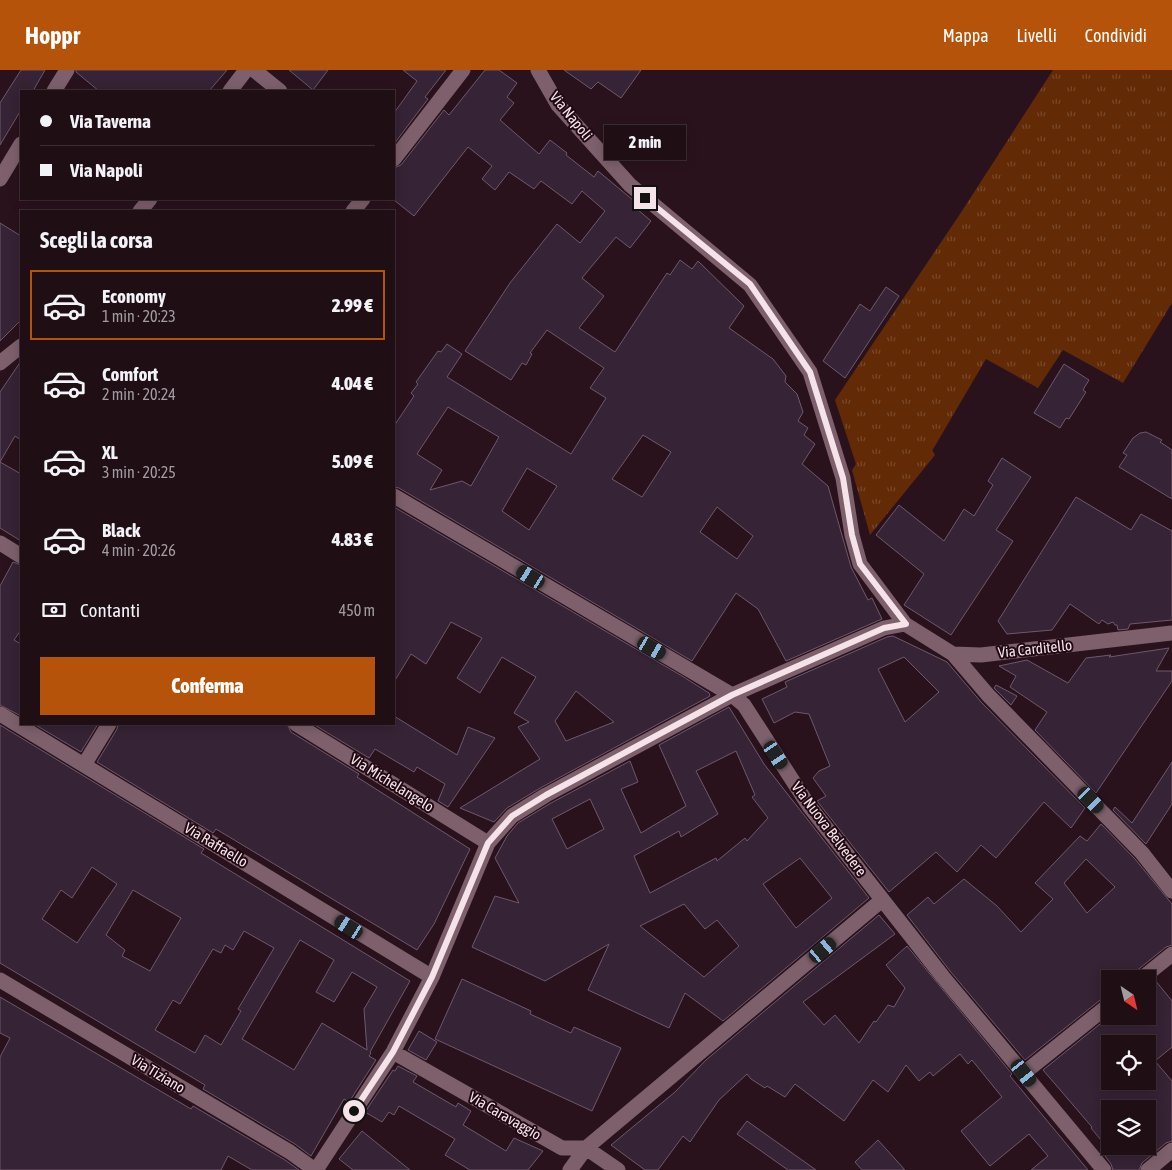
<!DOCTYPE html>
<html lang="it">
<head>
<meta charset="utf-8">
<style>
	:root { --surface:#200e15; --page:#2d1c22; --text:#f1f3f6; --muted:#a29ca0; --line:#3d2e34; --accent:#b45309 }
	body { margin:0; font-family:"Asap Condensed",sans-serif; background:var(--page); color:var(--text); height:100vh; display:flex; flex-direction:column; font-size:19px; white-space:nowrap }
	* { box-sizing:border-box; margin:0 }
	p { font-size:16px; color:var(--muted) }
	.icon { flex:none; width:28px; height:28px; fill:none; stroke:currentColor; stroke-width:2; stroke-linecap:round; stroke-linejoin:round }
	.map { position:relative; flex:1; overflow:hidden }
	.drawer { position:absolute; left:20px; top:140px; width:375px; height:515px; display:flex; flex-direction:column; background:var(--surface); border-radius:0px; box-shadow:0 2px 12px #0003,0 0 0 1px var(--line) }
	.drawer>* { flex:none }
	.hud { position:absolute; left:20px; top:20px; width:375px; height:110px; border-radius:0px; box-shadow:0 2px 12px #0003,0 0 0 1px var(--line); display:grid; align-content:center; height:110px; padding:0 20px; background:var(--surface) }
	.needle { width:32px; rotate:145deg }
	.tools { position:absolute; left:1101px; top:900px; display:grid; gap:10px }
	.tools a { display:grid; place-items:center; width:55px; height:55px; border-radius:0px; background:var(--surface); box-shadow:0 2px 12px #0003,0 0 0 1px var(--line); font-size:25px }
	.end { position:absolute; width:22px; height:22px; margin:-11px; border:6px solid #f5e3e9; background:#111; box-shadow:0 0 0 2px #111 }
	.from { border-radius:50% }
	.bubble { position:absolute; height:35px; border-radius:0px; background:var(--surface); box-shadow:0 2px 12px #0003,0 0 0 1px var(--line); font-size:16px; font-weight:800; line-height:35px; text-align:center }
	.car { position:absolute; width:15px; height:30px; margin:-15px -8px; border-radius:6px; box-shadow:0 0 4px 1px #0007; background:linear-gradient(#222 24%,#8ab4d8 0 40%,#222 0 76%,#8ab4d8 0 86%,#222 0) }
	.hud b { display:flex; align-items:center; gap:18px; height:48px; font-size:19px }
	.hud b+b { border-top:1px solid var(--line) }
	.hud i { width:12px; height:12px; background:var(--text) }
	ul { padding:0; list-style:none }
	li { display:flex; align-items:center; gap:15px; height:70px; margin:0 10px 8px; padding:0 10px; border:2px solid transparent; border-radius:0px }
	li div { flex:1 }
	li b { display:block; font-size:19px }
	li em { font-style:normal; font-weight:800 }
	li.current { border-color:var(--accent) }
	li>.icon { width:45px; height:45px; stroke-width:1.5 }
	h2 { padding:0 20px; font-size:22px; line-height:60px }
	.pay { display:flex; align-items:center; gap:12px; height:55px; padding:0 20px; font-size:19px }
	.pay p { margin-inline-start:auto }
	.primary-button { display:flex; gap:10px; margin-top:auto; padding:10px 20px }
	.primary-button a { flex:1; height:58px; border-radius:0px; background:var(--accent); color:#fff; font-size:20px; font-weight:800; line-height:58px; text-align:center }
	header { display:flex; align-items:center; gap:30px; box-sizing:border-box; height:70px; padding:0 25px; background:var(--accent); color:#fff }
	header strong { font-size:24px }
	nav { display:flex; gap:28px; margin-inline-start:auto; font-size:18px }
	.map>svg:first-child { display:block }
	.grass { fill:url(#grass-tufts) }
	.building { fill:#362335; stroke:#6e586d; fill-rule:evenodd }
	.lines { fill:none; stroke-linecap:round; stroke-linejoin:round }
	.minor { stroke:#7d606b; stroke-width:15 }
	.tertiary { stroke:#7d606b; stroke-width:15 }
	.route { stroke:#f5e3e9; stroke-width:6 }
	.labels { text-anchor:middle; stroke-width:4; stroke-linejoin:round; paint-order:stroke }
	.street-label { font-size:15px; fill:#f5e3e9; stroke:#200913 }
</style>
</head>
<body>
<header>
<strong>Hoppr</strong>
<nav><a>Mappa</a><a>Livelli</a><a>Condividi</a></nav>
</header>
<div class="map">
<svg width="1172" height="1100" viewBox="0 0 1172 1100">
	<defs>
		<pattern id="grass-tufts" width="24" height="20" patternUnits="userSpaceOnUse" patternTransform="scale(1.25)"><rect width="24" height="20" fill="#622a05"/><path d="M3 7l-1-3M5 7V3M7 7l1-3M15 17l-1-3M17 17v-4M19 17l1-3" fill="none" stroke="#794929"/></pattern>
	</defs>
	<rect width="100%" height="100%" fill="#2a121c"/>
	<path class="grass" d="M1053,0H1172V233L1123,313L1063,280L1038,318L986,289L932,381L935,385L870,465L852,400L856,394L835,330L960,144Z"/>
	<path class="building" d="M21,0H45L33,21H21V40L0,75V33Z
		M76,0H227L209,21H99L76,2Z
		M289,0H328L313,20Z
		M403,0H446L425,27L428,29L394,74V43L417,11Z
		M485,0H499L517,13L507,27L514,33L500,50L539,84L550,70L567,83L566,85L594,107L598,101L639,135L637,139L651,151L630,178L616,167L582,208L604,226L579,258L615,282L667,203L670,205L680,190L692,199L698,191L744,236L729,258L773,289L786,306L785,312L797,324L803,342L798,351L808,358L804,365L815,374L802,394L828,416L851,497L868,530L872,528L882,549L786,591L758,539L736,523L692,591L399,418L394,417V356L414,326L411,323L418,314L416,312L438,281L441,282L447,274L462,284L447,307L571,384L606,328L590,318L604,298L547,260L530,283L532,284L526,295L522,293L511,310L465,281L510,213L557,154L580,173L605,141L582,121L572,134L541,111L534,119L509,102L495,120L482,109L492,96L468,77L414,146L394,130V98L401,95L444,40L449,45ZM448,337L499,367L471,416L462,411L430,420L442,400L417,384ZM643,365L671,382L642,427L612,409ZM527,398L557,416L529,460L502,441ZM717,437L753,466L737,489L700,462Z
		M564,0H641L621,28L598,12L591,19Z
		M0,153L21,166V250L0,271Z
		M886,217L899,226L845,308L823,291L860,234L870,241Z
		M21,291V370L15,366L0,392V322Z
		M1064,294L1089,310L1083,320L1086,322L1069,349L1066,348L1060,358L1034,343Z
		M1146,362L1162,370L1160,372L1172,380V429L1119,397L1127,385L1123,383L1133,368L1140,363Z
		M1002,388L1031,407L996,460L1013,471L951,565L904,535L924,504L876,465L899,435L944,471L964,439L974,446L993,415L988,411Z
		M0,392L21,404V471L0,458Z
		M1076,427L1131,460L1141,444L1172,461V550L1130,554L1128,559L1118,560L1117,555H1115L1113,552L1108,554L1102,550L1099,554L1070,534L1052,560L1007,564L998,551Z
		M394,437L682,606L709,623L710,626L542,717L507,738L494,752L460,738L540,689L518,657L529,652L514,643L536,607L502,587L480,623L457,608L482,568L451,552L426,594L411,584L394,612ZM576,621L614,652L566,671L555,651Z
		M13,492L21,495V560L14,570L21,574V646L0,635V516Z
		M893,566L947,592L981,632L1085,738L1071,758L1044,732L996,788L981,775L957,802L936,782L889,822L817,731L826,726L813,708L819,701L830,696L809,644L795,642L774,653L762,629L787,617L785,612L887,567ZM904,587L939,622L905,652L878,599Z
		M1169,578L1156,601H1172V611L1096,723L1035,660L1047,642L1010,617L1016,606L999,596L1027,590L1068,613L1086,588L1111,585L1109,587Z
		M996,615L1017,626L1011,635L994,618Z
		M729,637L764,694L869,828L723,951L685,923L669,958L588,920L609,874L545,911L472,877L495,826L519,833L495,788L507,766L518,753L551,733L630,691L638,712L621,719L641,763L686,736L659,675ZM736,681L755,725L752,727L768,748L747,771L745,768L717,791L716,788L650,823L634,786L679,761L681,767L718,744L696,701ZM590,729L604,759L567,779L552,749ZM800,788L832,828L796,858L763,814ZM684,834L705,859L717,850L739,876L704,907L640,856Z
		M394,646L457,685L468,657L495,668L448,737L438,731L445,714L417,697L414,702L375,679L369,688L313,654H394Z
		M34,654H98L81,682Z
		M118,654H287L291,662L359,704L357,707L470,779L434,854L417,880L216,759L213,763L97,692L117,659Z
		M0,655L204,779L201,783L410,911L370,982L371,983L369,986L376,990L349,1032L344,1029L311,1086L295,1074L203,1019L205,1015L0,893ZM92,797L117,814L77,873L42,849L61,820L72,828ZM133,820L181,848L150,901L122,886L125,880L106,865ZM244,861L274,878L238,939L241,941L221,975L205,965L195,983L155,960L173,930L180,934L213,879L221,883L225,875L233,880ZM300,870L334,890L316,922L334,932L352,902L377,917L364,939L367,980L322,953L294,1000L242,969Z
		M1172,692V734L1146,774L1113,740L1115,737L1132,753Z
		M1101,754L1135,789L1172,834V875L1166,877L1135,902L1132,909H1110V925L1104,927L1025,990L950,901L907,845L928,827L934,834L964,809L997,836L1021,862L1053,829L1035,813L1080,766L1087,771ZM1086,789L1115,817L1087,843L1064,813Z
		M879,845L895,864L803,932L824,955L835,945L859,973L874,951L876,952L888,935L894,937L905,918L886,895L907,876L1012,1004L1010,1006L1088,1100H1031L1048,1086L1029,1064L990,1096L961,1061L1002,1027L972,990L968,994L960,984L933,1006L930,1002L919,1011L906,995L888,1022L873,1010L844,1051L795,1014L785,1027L767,1016L765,1018L751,1009L747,1004L719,1030L690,1072L683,1066L658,1100H645L611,1075L675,1022L706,990Z
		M462,909L531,941L530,944L571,963L574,957L621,978L592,1041L435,969Z
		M1155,910L1172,931V977L1155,991L1172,1011V1071L1166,1073L1142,1093L1139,1100H1113L1111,1094L1105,1086L1116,1076H1148V1039H1110V1081L1091,1058L1092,1057L1043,1000L1110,946H1148V916ZM1110,974H1148V1011H1110Z
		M0,927L191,1039L193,1036L285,1090L299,1100H252L228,1086L221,1100H0V987L10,968L0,963Z
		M419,961L437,972L426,990L408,980Z
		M398,996L417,1006L413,1012L456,1037L458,1033L471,1041L463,1055L506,1081L514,1068L543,1081L528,1100H470L445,1085L455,1069L399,1036L394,1045L389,1042L382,1052L365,1042L393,1000L395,1001Z
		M747,1051L816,1100H788L737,1064Z
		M362,1061L410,1100H353L339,1089Z
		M878,1070L905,1100H862L855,1092Z"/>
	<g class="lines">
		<path class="minor" d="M254,0L280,21
			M538,0L558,35L630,115L750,215L810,302L843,408L852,465L860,494L905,554L953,584L981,585L1172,563
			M54,21L67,0
			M230,21L246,0
			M394,89L463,0
			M0,109L21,74
			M140,141L150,129
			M353,141L363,129
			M0,473L21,486
			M953,584L988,625L1142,783L1172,821
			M0,644L432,907
			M296,654L488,773
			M84,695L109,654
			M1141,909L1172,884
			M0,910L290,1082L315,1100
			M393,982L562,1078H586L618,1100
			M1024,1003L1110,934
			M316,1100L393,982L432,907L488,773L512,746L546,725L732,625L884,558L905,554
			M570,1100L586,1078L882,830
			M1148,1100L1172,1080"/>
		<path class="tertiary" d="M0,293L21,276
			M394,426L732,625L744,635L809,736L943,907L1104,1100"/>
	</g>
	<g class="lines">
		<path class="route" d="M354,1041L393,982L432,907L488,773L512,746L546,725L732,625L884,558L906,554L860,494L852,465L843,408L810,302L750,214L645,128"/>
	</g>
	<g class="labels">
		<g class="street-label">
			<text transform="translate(571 46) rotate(51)" y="5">Via Napoli</text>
			<text transform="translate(1035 579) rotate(-6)" y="5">Via Carditello</text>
			<text transform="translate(392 713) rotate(32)" y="5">Via Michelangelo</text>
			<text transform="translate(829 759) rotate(53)" y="5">Via Nuova Belvedere</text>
			<text transform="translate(216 775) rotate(31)" y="5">Via Raffaello</text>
			<text transform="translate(158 1004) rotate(31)" y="5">Via Tiziano</text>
			<text transform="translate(505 1046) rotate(30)" y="5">Via Caravaggio</text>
		</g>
	</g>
</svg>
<div class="tools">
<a><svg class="needle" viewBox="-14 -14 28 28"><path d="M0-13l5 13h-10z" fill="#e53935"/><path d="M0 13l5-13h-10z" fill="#a29ca0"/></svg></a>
<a><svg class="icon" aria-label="locate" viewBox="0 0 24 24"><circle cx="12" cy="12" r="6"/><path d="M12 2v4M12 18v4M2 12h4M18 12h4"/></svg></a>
<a><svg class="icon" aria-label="layers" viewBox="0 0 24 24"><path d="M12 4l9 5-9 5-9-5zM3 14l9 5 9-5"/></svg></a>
</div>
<i class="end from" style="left:354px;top:1041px"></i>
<i class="end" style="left:645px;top:128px"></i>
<div class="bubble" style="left:604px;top:55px;width:82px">2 min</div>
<i class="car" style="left:531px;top:507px;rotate:301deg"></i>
<i class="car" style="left:652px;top:578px;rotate:120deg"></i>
<i class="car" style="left:776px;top:685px;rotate:147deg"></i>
<i class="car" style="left:1091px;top:730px;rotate:136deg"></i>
<i class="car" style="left:349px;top:857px;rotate:302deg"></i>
<i class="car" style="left:823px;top:880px;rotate:50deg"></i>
<i class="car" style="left:1024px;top:1003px;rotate:141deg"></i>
<div class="hud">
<b><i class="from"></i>Via Taverna</b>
<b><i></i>Via Napoli</b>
</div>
<section class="drawer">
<h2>Scegli la corsa</h2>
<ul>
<li class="current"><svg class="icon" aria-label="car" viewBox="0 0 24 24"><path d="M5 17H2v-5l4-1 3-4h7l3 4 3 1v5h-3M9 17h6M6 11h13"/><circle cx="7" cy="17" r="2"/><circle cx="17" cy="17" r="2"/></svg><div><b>Economy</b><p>1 min · 20:23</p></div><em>2.99 €</em></li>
<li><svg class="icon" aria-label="car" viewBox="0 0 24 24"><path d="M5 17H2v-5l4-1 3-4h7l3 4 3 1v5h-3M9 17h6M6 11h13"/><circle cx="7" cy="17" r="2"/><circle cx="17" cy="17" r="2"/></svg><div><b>Comfort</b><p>2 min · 20:24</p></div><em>4.04 €</em></li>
<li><svg class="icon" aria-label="car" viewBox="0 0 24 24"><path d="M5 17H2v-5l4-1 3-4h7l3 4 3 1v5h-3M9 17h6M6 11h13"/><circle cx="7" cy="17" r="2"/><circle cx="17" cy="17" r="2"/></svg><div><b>XL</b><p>3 min · 20:25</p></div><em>5.09 €</em></li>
<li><svg class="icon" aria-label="car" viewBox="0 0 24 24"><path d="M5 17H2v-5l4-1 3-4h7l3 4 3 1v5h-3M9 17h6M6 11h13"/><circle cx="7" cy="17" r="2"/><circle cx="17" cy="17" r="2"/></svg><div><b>Black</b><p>4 min · 20:26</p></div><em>4.83 €</em></li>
</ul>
<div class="pay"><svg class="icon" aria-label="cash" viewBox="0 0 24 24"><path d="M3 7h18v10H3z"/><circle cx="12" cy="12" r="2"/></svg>Contanti<p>450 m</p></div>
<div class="primary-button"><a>Conferma</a></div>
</section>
</div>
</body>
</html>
